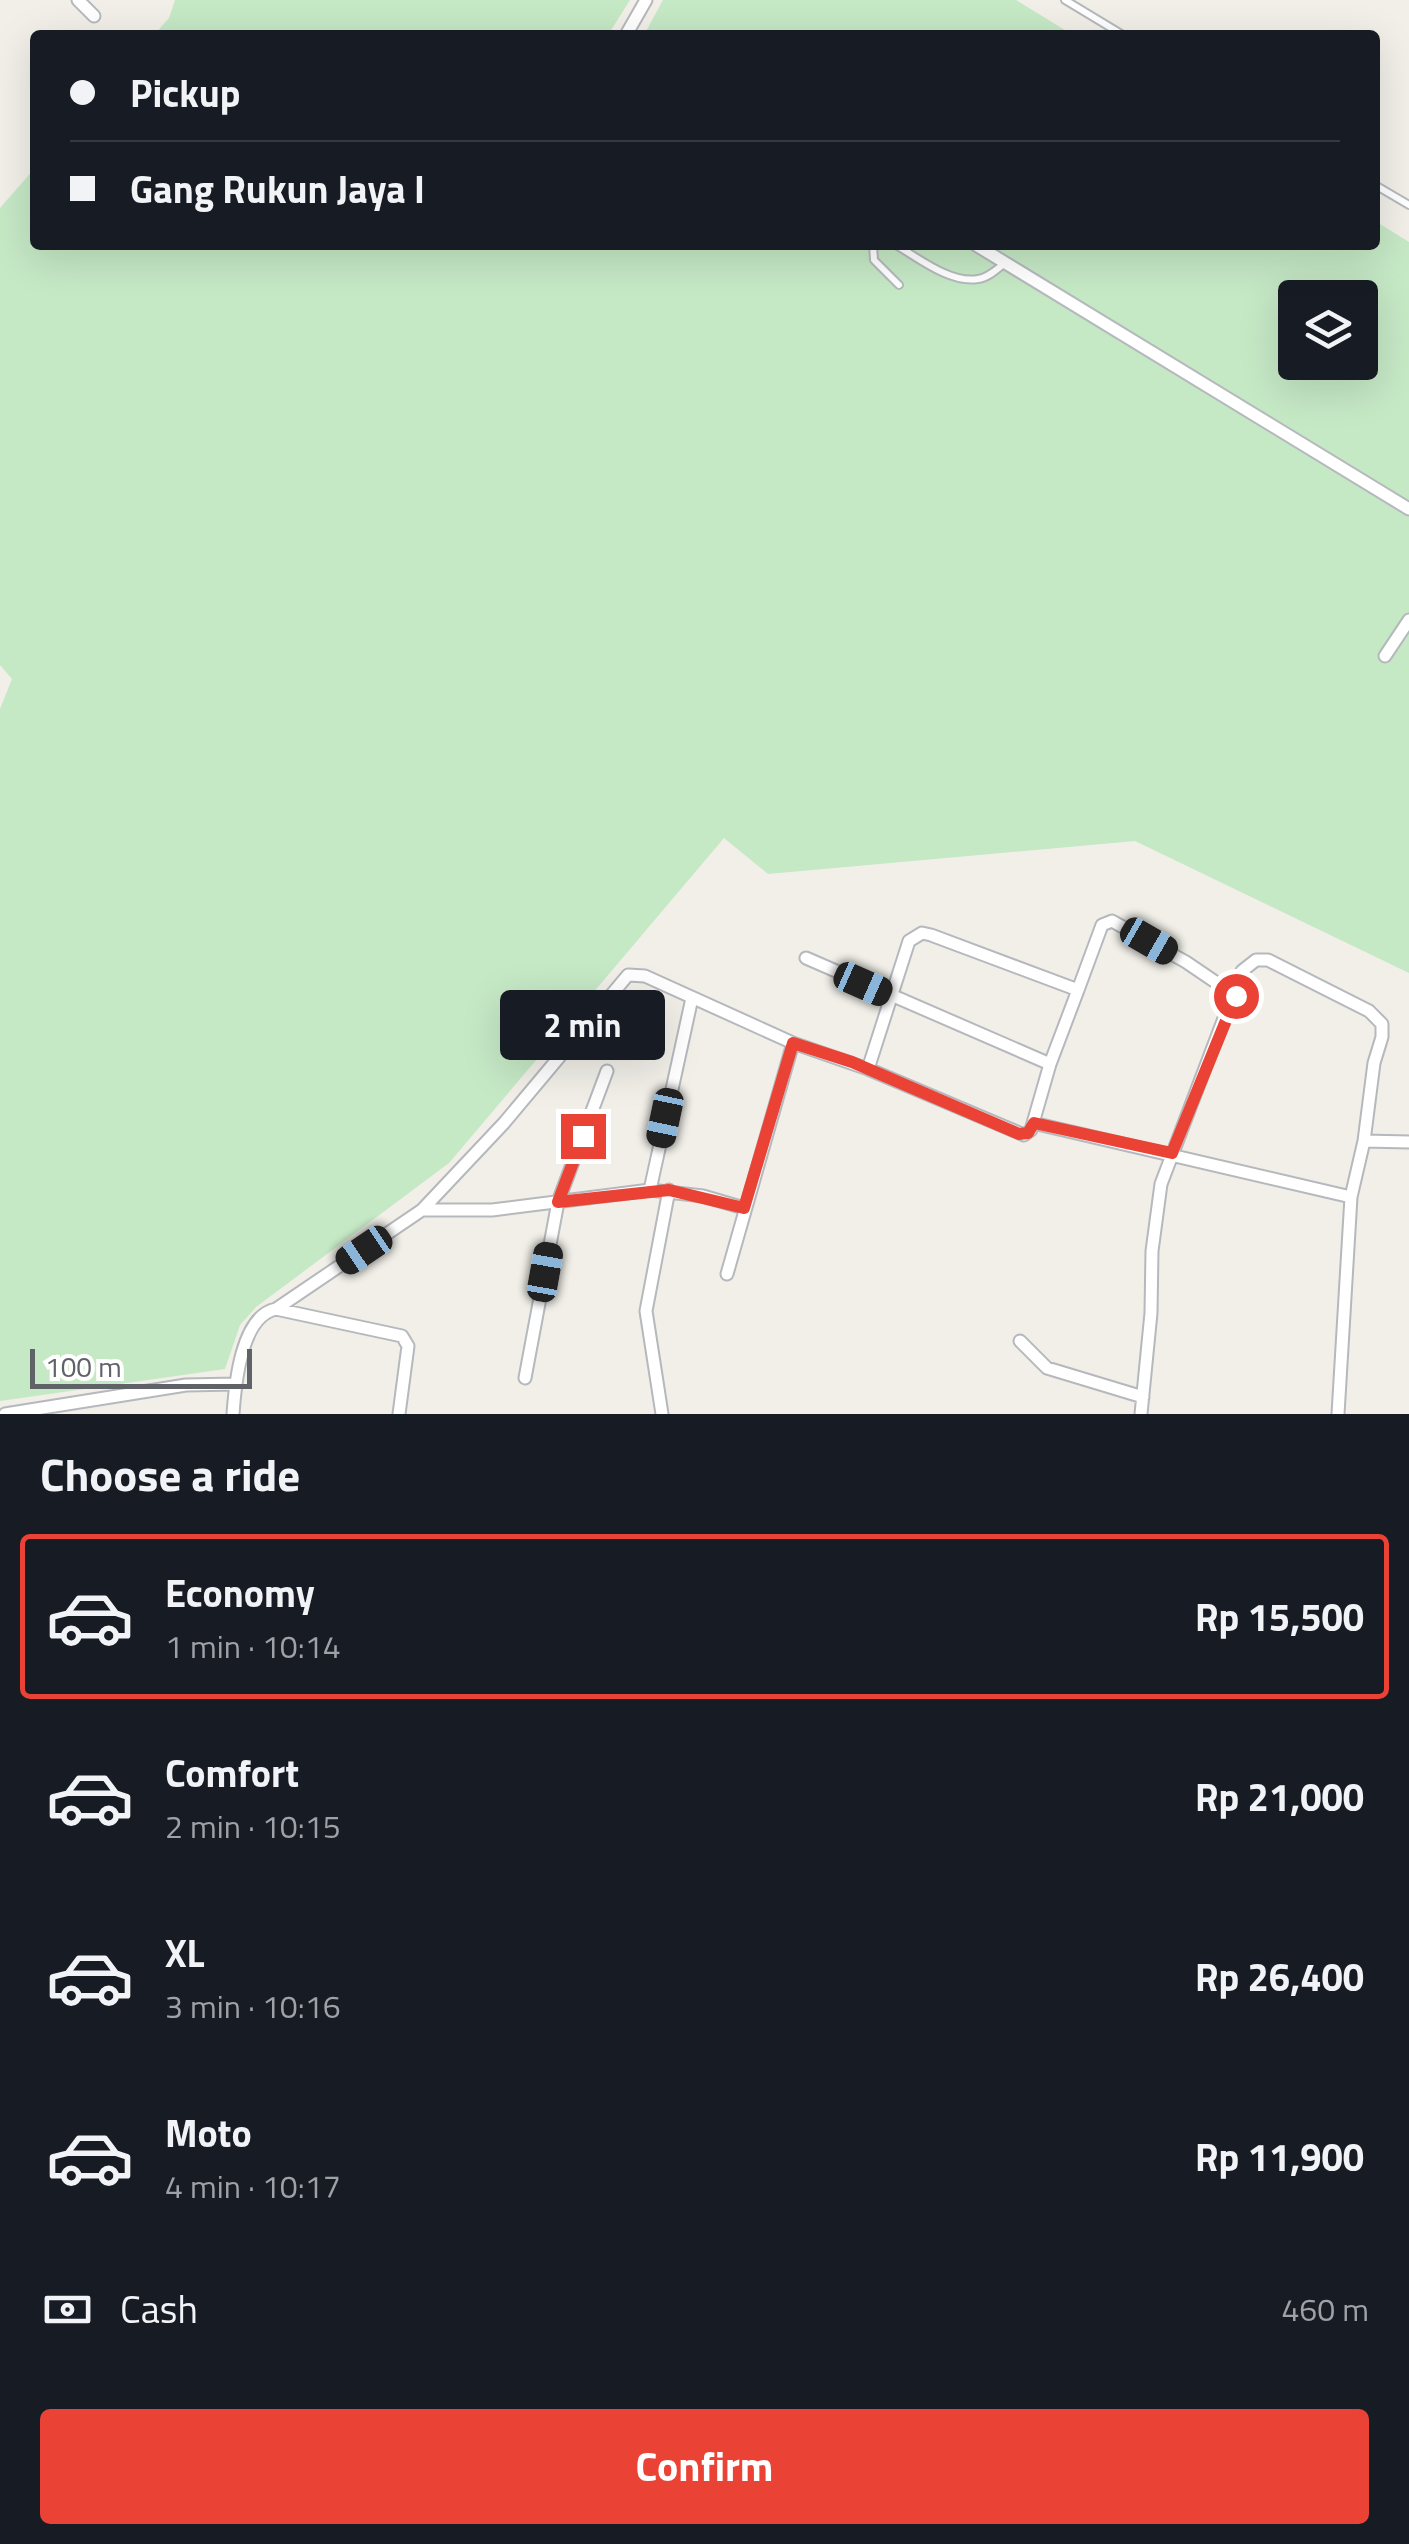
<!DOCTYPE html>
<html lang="en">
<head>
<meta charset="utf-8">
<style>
	:root { --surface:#171b24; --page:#242831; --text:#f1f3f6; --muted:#9ea1a6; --line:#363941; --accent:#ea4335 }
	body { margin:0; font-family:"Titillium Web",sans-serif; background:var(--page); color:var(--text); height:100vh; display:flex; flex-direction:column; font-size:38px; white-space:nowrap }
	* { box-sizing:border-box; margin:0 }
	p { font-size:32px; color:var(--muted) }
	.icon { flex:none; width:55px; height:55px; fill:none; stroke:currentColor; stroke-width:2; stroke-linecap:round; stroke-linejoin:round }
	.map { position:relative; height:1414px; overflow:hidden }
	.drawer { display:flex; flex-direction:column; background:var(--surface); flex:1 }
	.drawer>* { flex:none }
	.banner { position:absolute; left:30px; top:30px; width:1350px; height:220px; border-radius:10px; box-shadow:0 10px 40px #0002; display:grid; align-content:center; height:220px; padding:0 40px; background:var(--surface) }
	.buttons { position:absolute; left:1278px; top:280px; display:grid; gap:20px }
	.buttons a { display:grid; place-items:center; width:100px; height:100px; border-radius:10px; background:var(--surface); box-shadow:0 10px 40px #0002; font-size:50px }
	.scale { position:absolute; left:30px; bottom:25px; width:222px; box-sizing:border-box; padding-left:10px; border:5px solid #5f6368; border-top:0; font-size:28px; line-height:35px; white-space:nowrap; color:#5f6368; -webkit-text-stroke:8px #fff; paint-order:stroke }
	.end { position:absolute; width:45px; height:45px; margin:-22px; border:12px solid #ea4335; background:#fff; box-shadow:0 0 0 5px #fff }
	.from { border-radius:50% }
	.bubble { position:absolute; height:70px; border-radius:10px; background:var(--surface); box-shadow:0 10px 40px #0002; font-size:32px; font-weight:700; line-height:70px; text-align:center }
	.car { position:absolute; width:30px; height:60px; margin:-30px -15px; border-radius:12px; box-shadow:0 0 8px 2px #0007; background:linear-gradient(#222 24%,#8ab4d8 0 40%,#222 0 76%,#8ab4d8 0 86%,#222 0) }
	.banner b { display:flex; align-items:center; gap:35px; height:95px; font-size:38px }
	.banner b+b { border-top:2px solid var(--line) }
	.banner i { width:25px; height:25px; background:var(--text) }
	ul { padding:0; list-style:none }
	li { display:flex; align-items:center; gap:30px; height:165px; margin:0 20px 15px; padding:0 20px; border:5px solid transparent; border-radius:10px }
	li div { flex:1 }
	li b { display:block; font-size:38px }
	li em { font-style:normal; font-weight:700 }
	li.current { border-color:var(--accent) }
	li>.icon { width:90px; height:90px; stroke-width:1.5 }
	h2 { padding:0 40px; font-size:45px; line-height:120px }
	.pay { display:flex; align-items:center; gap:25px; height:110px; padding:0 40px; font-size:38px }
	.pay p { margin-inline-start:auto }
	.cta { display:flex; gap:20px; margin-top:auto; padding:20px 40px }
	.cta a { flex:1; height:115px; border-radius:10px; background:var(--accent); color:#fff; font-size:40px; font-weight:700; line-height:115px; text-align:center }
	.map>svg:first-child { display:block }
	.green { fill:#c5e8c5; fill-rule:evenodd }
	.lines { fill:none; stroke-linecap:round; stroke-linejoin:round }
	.lane-casing { stroke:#b5b8bc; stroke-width:10 }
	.street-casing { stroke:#b5b8bc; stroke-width:15 }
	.lane { stroke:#fff; stroke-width:6 }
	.street { stroke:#fff; stroke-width:11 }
	.route { stroke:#ea4335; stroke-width:12 }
</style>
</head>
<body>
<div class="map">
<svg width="1409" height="1414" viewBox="0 0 1409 1414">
	<rect width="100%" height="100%" fill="#f1efe8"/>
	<path class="green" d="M175,0H630L608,35H154L169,18Z
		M663,0H1016L1073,35H644Z
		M35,168V245H1375V221L1409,242V973L1135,841L768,874L724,838L449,1163L256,1307L240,1325L225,1369L0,1401V709L12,679L0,665V208ZM1295,298H1360V362H1295Z"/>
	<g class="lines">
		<g class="lane-casing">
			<path id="lane" d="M1065,0L1123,35
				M1375,185L1409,205
				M873,245L874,260L899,285
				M896,245C918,258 951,284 978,279C988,278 997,269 1005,263"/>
		</g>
		<g class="street-casing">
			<path id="street" d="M78,0L94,16
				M626,35L646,0
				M976,245L1409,509
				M1385,656L1409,620
				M806,958L1050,1064
				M868,1069L1024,1135L1031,1130L1050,1064L1078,990
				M1033,1123L1351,1197
				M1364,1141L1409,1142
				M650,1190L692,998
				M422,1210L504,1123L628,975L645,976L793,1043
				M727,1274L793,1043L868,1069L909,941L922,933L931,935L1078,990L1102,925L1112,921L1186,962L1236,996
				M276,1309L422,1210H492L650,1190L703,1196L744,1208
				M1020,1341L1047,1368L1143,1397
				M525,1378L558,1202L607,1071
				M5,1414L186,1385L235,1384
				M233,1414C235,1385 241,1316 276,1309L402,1336L408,1346L399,1414
				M662,1414L646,1311L669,1190
				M1141,1414L1151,1313L1152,1251L1161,1184L1242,971L1256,960H1268L1369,1011L1382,1024V1037L1374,1063L1364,1141L1351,1197L1338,1414"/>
		</g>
		<use href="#lane" class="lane"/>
		<use href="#street" class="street"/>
	</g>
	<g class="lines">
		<path class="route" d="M583,1136L558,1202L669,1190L744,1208L793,1043L852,1062L1019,1134L1028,1133L1034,1123L1172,1153L1236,996"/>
	</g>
</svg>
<div class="buttons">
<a><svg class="icon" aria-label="layers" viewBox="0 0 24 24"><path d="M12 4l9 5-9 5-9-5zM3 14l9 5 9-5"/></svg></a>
</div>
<div class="scale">100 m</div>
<i class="end from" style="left:1236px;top:996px"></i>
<i class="end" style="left:583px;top:1136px"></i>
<div class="bubble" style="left:500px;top:990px;width:165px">2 min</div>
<i class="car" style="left:1149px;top:941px;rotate:120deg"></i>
<i class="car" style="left:863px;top:984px;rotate:114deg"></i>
<i class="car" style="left:665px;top:1118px;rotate:192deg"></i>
<i class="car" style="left:364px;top:1250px;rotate:236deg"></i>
<i class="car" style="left:545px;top:1272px;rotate:10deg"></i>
<div class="banner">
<b><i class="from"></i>Pickup</b>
<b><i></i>Gang Rukun Jaya I</b>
</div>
</div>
<section class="drawer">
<h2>Choose a ride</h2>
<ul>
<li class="current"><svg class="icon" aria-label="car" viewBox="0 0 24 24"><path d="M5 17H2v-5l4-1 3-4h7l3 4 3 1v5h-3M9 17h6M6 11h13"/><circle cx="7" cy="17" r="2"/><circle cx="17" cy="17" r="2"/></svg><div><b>Economy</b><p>1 min · 10:14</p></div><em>Rp 15,500</em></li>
<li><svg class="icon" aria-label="car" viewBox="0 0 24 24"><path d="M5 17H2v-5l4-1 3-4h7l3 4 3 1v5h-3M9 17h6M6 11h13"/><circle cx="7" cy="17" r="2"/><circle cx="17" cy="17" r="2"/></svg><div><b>Comfort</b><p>2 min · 10:15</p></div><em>Rp 21,000</em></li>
<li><svg class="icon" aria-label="car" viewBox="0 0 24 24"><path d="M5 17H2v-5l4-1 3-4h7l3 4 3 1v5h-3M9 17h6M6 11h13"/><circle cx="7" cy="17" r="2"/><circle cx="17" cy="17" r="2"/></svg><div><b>XL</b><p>3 min · 10:16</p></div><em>Rp 26,400</em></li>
<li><svg class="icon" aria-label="car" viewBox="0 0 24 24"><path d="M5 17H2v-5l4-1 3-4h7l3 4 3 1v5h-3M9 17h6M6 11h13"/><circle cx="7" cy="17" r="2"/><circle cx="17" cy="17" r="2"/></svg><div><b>Moto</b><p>4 min · 10:17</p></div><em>Rp 11,900</em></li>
</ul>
<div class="pay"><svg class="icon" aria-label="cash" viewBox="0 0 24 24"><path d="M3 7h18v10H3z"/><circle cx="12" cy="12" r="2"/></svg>Cash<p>460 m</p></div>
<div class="cta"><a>Confirm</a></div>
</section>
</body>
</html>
